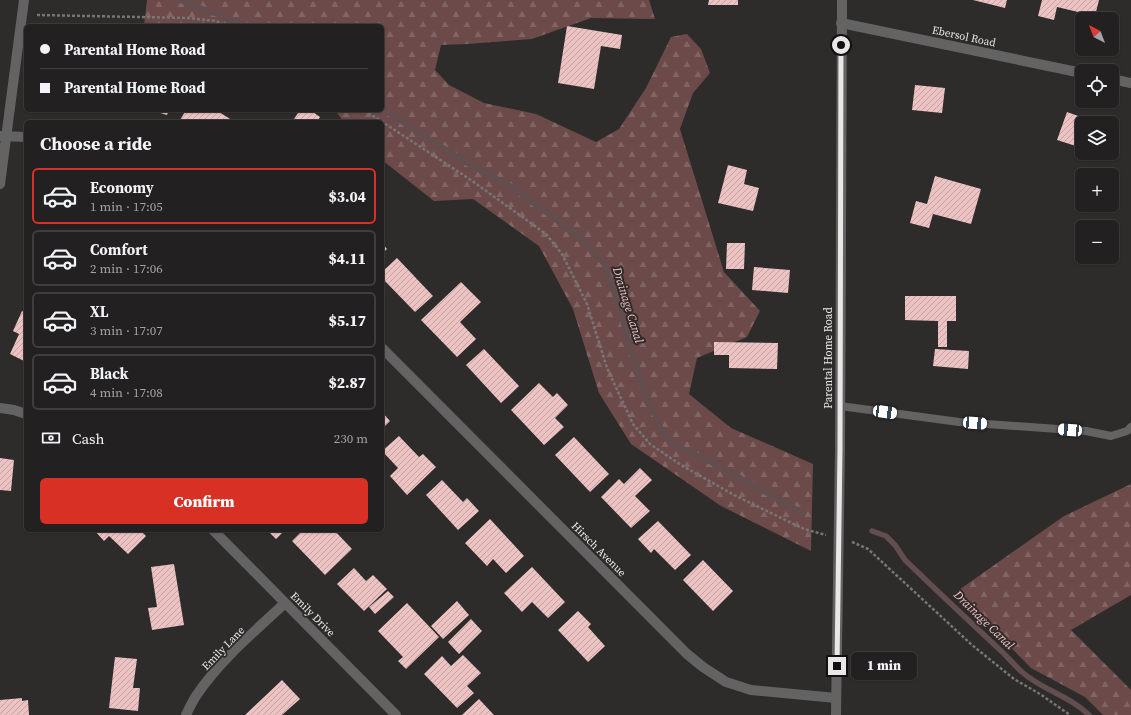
<!DOCTYPE html>
<html lang="en">
<head>
<meta charset="utf-8">
<style>
	:root { --surface:#222020; --page:#2e2d2d; --text:#f1f3f6; --muted:#a2a3a5; --line:#3f3e3e; --accent:#d93025 }
	body { margin:0; font-family:"Source Serif 4",serif; background:var(--page); color:var(--text); height:100vh; display:flex; flex-direction:column; font-size:15px; white-space:nowrap }
	* { box-sizing:border-box; margin:0 }
	p { font-size:13px; color:var(--muted) }
	.icon { flex:none; width:22px; height:22px; fill:none; stroke:currentColor; stroke-width:2; stroke-linecap:round; stroke-linejoin:round }
	.map { position:relative; flex:1; overflow:hidden }
	.panel { position:absolute; left:24px; top:120px; width:360px; height:412px; display:flex; flex-direction:column; background:var(--surface); border-radius:6px; box-shadow:0 1px 3px #0004,0 0 0 1px var(--line) }
	.panel>* { flex:none }
	.guide { position:absolute; left:24px; top:24px; width:360px; height:88px; border-radius:6px; box-shadow:0 1px 3px #0004,0 0 0 1px var(--line); display:grid; align-content:center; height:88px; padding:0 16px; background:var(--surface) }
	.needle { width:26px; rotate:318deg }
	.controls { position:absolute; left:1075px; top:12px; display:grid; gap:8px }
	.controls a { display:grid; place-items:center; width:44px; height:44px; border-radius:6px; background:var(--surface); box-shadow:0 1px 3px #0004,0 0 0 1px var(--line); font-size:20px }
	.end { position:absolute; width:18px; height:18px; margin:-9px; border:5px solid #e9e7e7; background:#111; box-shadow:0 0 0 2px #111 }
	.from { border-radius:50% }
	.bubble { position:absolute; height:28px; border-radius:6px; background:var(--surface); box-shadow:0 1px 3px #0004,0 0 0 1px var(--line); font-size:13px; font-weight:800; line-height:28px; text-align:center }
	.car { position:absolute; width:12px; height:24px; margin:-12px -6px; border-radius:5px; box-shadow:0 0 3px 1px #0007; background:linear-gradient(#fff 24%,#345 0 40%,#fff 0 76%,#345 0 86%,#fff 0) }
	.guide b { display:flex; align-items:center; gap:14px; height:38px; font-size:15px }
	.guide b+b { border-top:1px solid var(--line) }
	.guide i { width:10px; height:10px; background:var(--text) }
	ul { padding:0; list-style:none }
	li { display:flex; align-items:center; gap:12px; height:56px; margin:0 8px 6px; padding:0 8px; border:2px solid var(--line); border-radius:6px }
	li div { flex:1 }
	li b { display:block; font-size:15px }
	li em { font-style:normal; font-weight:800 }
	li.on { border-color:var(--accent) }
	li>.icon { width:36px; height:36px; stroke-width:1.5 }
	h2 { padding:0 16px; font-size:18px; line-height:48px }
	.pay { display:flex; align-items:center; gap:10px; height:44px; padding:0 16px; font-size:15px }
	.pay p { margin-inline-start:auto }
	.action { display:flex; gap:8px; margin-top:auto; padding:8px 16px }
	.action a { flex:1; height:46px; border-radius:6px; background:var(--accent); color:#fff; font-size:16px; font-weight:800; line-height:46px; text-align:center }
	.map>svg:first-child { display:block }
	.forest { fill:url(#forest-firs) }
	.lines { fill:none; stroke-linecap:round; stroke-linejoin:round }
	.stream { stroke:#634e4f; stroke-width:5.5 }
	.building { fill:url(#building-hatch) }
	.path { stroke:#787575; stroke-width:2.5; stroke-dasharray:3 2; stroke-linecap:butt }
	.service { stroke:#646363; stroke-width:8 }
	.minor { stroke:#646363; stroke-width:10 }
	.tertiary { stroke:#646363; stroke-width:10 }
	.route { stroke:#e9e7e7; stroke-width:5 }
	.labels { text-anchor:middle; stroke-width:4; stroke-linejoin:round; paint-order:stroke }
	.street-label { font-size:11px; fill:#e9e7e7; stroke:#2e2b2b }
	.water-label { font-size:12px; font-style:italic; fill:#f7c0c1; stroke:#2e2b2b }
</style>
</head>
<body>
<div class="map">
<svg width="1131" height="715" viewBox="0 0 1131 715">
	<defs>
		<pattern id="forest-firs" width="22" height="20" patternUnits="userSpaceOnUse"><rect width="22" height="20" fill="#6c4a4a"/><path d="M5 1l3.5 6h-7zM16 11l3.5 6h-7z" fill="#816464"/></pattern>
		<pattern id="building-hatch" width="6" height="6" patternUnits="userSpaceOnUse"><rect width="6" height="6" fill="#ecc2c2"/><path d="M-1 1l2-2M0 6l6-6M5 7l2-2" fill="none" stroke="#c2a3a3"/></pattern>
	</defs>
	<rect width="100%" height="100%" fill="#2e2b2b"/>
	<path class="forest" d="M147,0H649L655,19L591,18L532,39L467,44L441,45L435,70L449,85L484,103L536,114L596,142L619,129L646,88L671,37L687,34L701,49L710,73L693,93L680,129L724,272L760,311L747,337L697,358L689,394L731,428L813,464L811,551L721,506L631,444L599,393L573,309L539,246L473,199L434,201L382,160V122H344L335,110H382V26H144Z
		M1131,484V595L1071,630L1131,690V715H1103L1085,697L1031,668L956,592L1064,516Z"/>
	<g class="lines">
		<path class="stream" d="M179,0L249,26
			M382,109L472,166L512,187L581,238L605,265L620,310L631,351L645,392L661,429L673,444L715,464L803,513
			M872,531L886,536L895,545L905,560C936,590 967,619 998,648C1007,656 1014,665 1022,672C1042,690 1070,696 1089,715"/>
	</g>
	<path class="building" d="M709,0H738V5H708Z
		M973,0H1007L1005,8Z
		M1042,0H1099L1095,16L1057,7L1054,20L1038,16Z
		M567,26L622,35L620,49L601,46L594,89L558,83Z
		M915,85L945,88L942,113L912,110Z
		M150,110H169L167,115Z
		M186,110H220L219,112L235,122H183L180,120Z
		M300,110H310L320,117L317,122H292Z
		M1067,112L1098,123H1082V148L1057,140Z
		M728,165L747,170L744,184L759,188L753,211L718,203Z
		M935,176L981,189L971,224L933,214L929,228L910,223L916,201L927,204Z
		M382,243L387,249L382,254Z
		M727,243H745L744,269H726Z
		M397,258L433,296L415,312L382,278V272Z
		M754,267L790,270L788,293L752,290Z
		M461,282L481,302L460,322L476,339L457,357L421,320Z
		M905,296H956V321H947V347H938V321L905,320Z
		M22,311L26,313V362L10,354L19,334L13,331Z
		M714,342L778,343L777,369L729,368V355H714Z
		M484,349L519,386L501,403L466,365Z
		M935,349L969,351L968,369L933,366Z
		M539,383L553,397L557,393L568,405L555,418L564,427L544,445L511,410Z
		M382,412L390,421L382,429Z
		M399,436L419,457L423,454L436,467L407,495L390,476L398,468L382,451Z
		M574,437L609,474L590,492L555,455Z
		M0,458L14,460L11,491L0,490Z
		M640,468L652,480L635,496L650,511L631,528L601,497L619,479L624,484Z
		M442,480L463,502L467,498L479,511L458,530L426,495Z
		M490,519L524,556L506,573L493,559L487,566L465,543Z
		M658,521L691,555L675,570L654,549L651,553L638,539Z
		M94,530H140L146,536L128,554L109,536L104,541Z
		M267,530H285L276,539Z
		M303,530H334L352,549L325,575L292,541Z
		M703,560L733,591L713,611L683,580Z
		M174,564L184,625L152,630L148,608L157,607L151,567Z
		M532,567L565,602L548,618L532,602L522,612L504,593Z
		M354,568L366,581L373,575L387,589L364,611L337,584Z
		M388,591L394,597L375,614L369,607Z
		M457,601L469,615L443,639L431,626Z
		M407,603L439,637L406,669L398,661L403,657L378,631Z
		M578,611L591,624L588,627L605,646L588,662L558,630Z
		M471,619L482,631L459,654L448,642Z
		M463,655L481,673L467,686L474,693L457,708L424,674L442,656L451,666Z
		M115,657L137,659L133,688H140L138,711L109,708Z
		M282,680L300,699L282,715H245Z
		M22,698V701L28,700L29,715H0V700Z
		M479,699L494,715H462Z"/>
	<g class="lines">
		<path class="path" d="M37,15L189,18L216,21L227,26
			M364,110L468,178L546,234L562,254L587,304L607,368L633,424L650,444L681,465L734,495L804,529L826,535
			M852,542L868,549L972,645L1014,679L1040,694L1070,715"/>
		<path class="service" d="M840,406L959,422L1086,431L1111,436L1127,431L1131,427"/>
		<path class="minor" d="M841,23L1082,73
			M1112,79L1131,83
			M0,136L26,137
			M382,348L687,654L703,667L726,682L751,690L836,698
			M0,408L14,410L26,414
			M213,530L396,715
			M186,715C189,709 192,702 196,696C219,661 254,632 285,603"/>
		<path class="tertiary" d="M0,184L24,0
			M836,715L840,449L842,0"/>
	</g>
	<g class="lines">
		<path class="route" d="M837,666L840,449L841,45"/>
	</g>
	<g class="labels">
		<g class="street-label">
			<text transform="translate(964 36) rotate(12)" y="4">Ebersol Road</text>
			<text transform="translate(828 358) rotate(-90)" y="4">Parental Home Road</text>
			<text transform="translate(599 549) rotate(45)" y="4">Hirsch Avenue</text>
			<text transform="translate(313 614) rotate(45)" y="4">Emily Drive</text>
			<text transform="translate(223 648) rotate(-46)" y="4">Emily Lane</text>
		</g>
		<g class="water-label">
			<text transform="translate(628 305) rotate(73)" y="4">Drainage Canal</text>
			<text transform="translate(984 620) rotate(44)" y="4">Drainage Canal</text>
		</g>
	</g>
</svg>
<div class="controls">
<a><svg class="needle" viewBox="-14 -14 28 28"><path d="M0-13l5 13h-10z" fill="#e53935"/><path d="M0 13l5-13h-10z" fill="#a2a3a5"/></svg></a>
<a><svg class="icon" aria-label="locate" viewBox="0 0 24 24"><circle cx="12" cy="12" r="6"/><path d="M12 2v4M12 18v4M2 12h4M18 12h4"/></svg></a>
<a><svg class="icon" aria-label="layers" viewBox="0 0 24 24"><path d="M12 4l9 5-9 5-9-5zM3 14l9 5 9-5"/></svg></a>
<a>+</a>
<a>−</a>
</div>
<i class="end from" style="left:841px;top:45px"></i>
<i class="end" style="left:837px;top:666px"></i>
<div class="bubble" style="left:851px;top:652px;width:66px">1 min</div>
<i class="car" style="left:885px;top:412px;rotate:98deg"></i>
<i class="car" style="left:975px;top:423px;rotate:94deg"></i>
<i class="car" style="left:1070px;top:430px;rotate:274deg"></i>
<div class="guide">
<b><i class="from"></i>Parental Home Road</b>
<b><i></i>Parental Home Road</b>
</div>
<section class="panel">
<h2>Choose a ride</h2>
<ul>
<li class="on"><svg class="icon" aria-label="car" viewBox="0 0 24 24"><path d="M5 17H2v-5l4-1 3-4h7l3 4 3 1v5h-3M9 17h6M6 11h13"/><circle cx="7" cy="17" r="2"/><circle cx="17" cy="17" r="2"/></svg><div><b>Economy</b><p>1 min · 17:05</p></div><em>$3.04</em></li>
<li><svg class="icon" aria-label="car" viewBox="0 0 24 24"><path d="M5 17H2v-5l4-1 3-4h7l3 4 3 1v5h-3M9 17h6M6 11h13"/><circle cx="7" cy="17" r="2"/><circle cx="17" cy="17" r="2"/></svg><div><b>Comfort</b><p>2 min · 17:06</p></div><em>$4.11</em></li>
<li><svg class="icon" aria-label="car" viewBox="0 0 24 24"><path d="M5 17H2v-5l4-1 3-4h7l3 4 3 1v5h-3M9 17h6M6 11h13"/><circle cx="7" cy="17" r="2"/><circle cx="17" cy="17" r="2"/></svg><div><b>XL</b><p>3 min · 17:07</p></div><em>$5.17</em></li>
<li><svg class="icon" aria-label="car" viewBox="0 0 24 24"><path d="M5 17H2v-5l4-1 3-4h7l3 4 3 1v5h-3M9 17h6M6 11h13"/><circle cx="7" cy="17" r="2"/><circle cx="17" cy="17" r="2"/></svg><div><b>Black</b><p>4 min · 17:08</p></div><em>$2.87</em></li>
</ul>
<div class="pay"><svg class="icon" aria-label="cash" viewBox="0 0 24 24"><path d="M3 7h18v10H3z"/><circle cx="12" cy="12" r="2"/></svg>Cash<p>230 m</p></div>
<div class="action"><a>Confirm</a></div>
</section>
</div>
</body>
</html>
